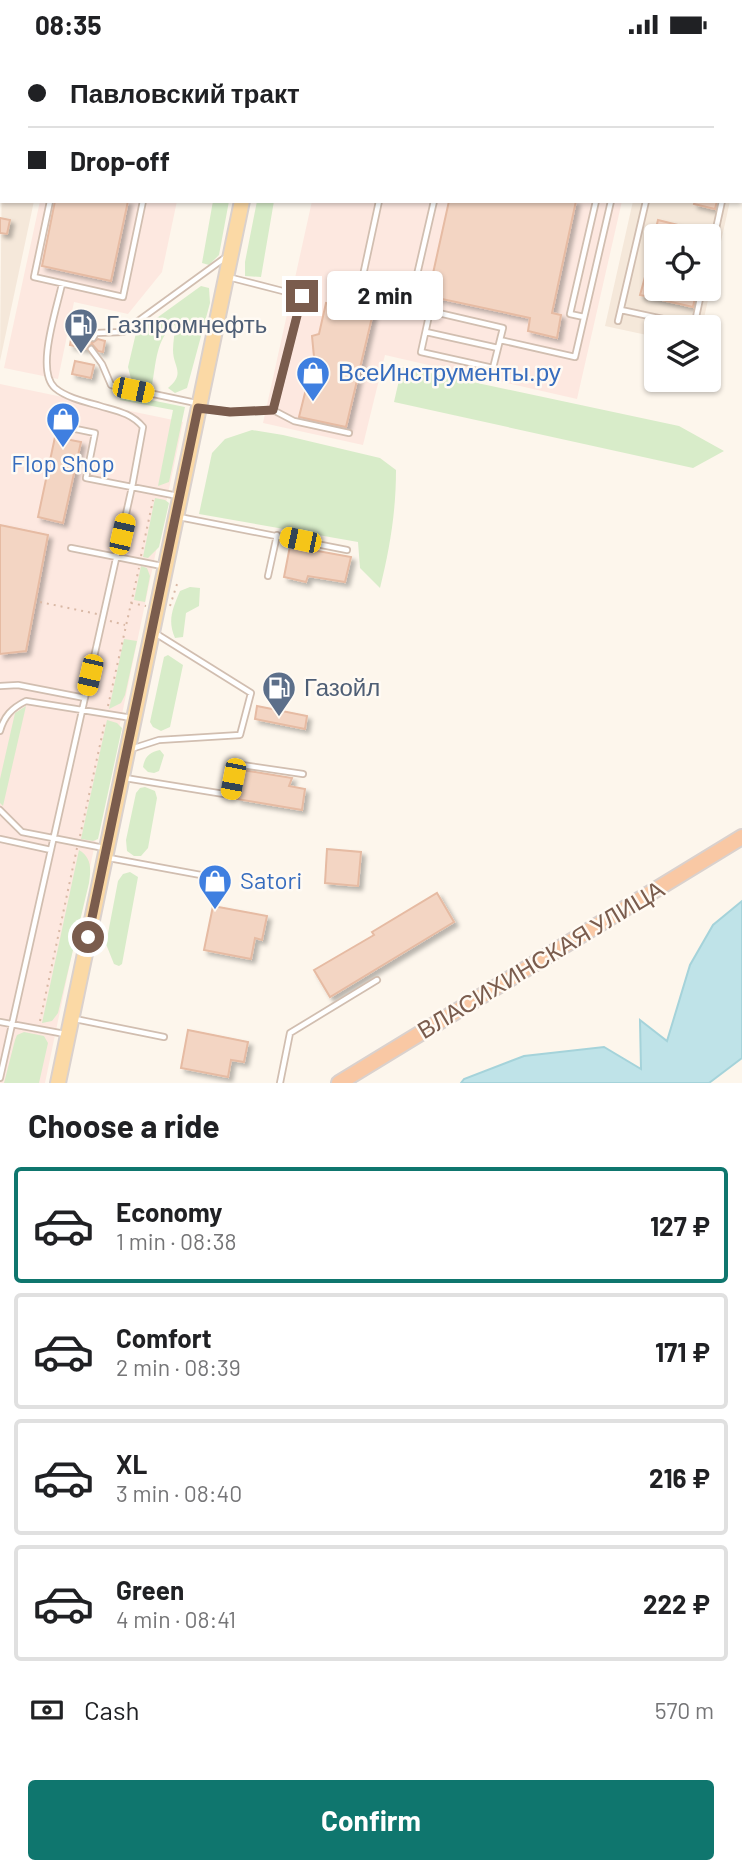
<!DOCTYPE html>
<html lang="en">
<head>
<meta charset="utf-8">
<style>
	:root { --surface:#fff; --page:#f6f6f6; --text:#202124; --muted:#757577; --line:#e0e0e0; --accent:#0f766e }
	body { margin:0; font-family:Barlow,sans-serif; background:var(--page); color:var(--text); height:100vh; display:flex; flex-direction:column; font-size:26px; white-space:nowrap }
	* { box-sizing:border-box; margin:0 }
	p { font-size:23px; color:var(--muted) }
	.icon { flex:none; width:38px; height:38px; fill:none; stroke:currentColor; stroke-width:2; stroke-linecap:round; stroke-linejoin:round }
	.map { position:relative; height:1034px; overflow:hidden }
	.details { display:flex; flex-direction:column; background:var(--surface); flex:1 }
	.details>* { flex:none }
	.hud { position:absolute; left:0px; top:0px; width:742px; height:154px; box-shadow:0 2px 5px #0004; display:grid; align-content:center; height:154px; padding:0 28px; background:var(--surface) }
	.fabs { position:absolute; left:644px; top:175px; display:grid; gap:14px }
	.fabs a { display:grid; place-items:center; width:77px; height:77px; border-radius:7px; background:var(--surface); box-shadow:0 2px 5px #0004; font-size:35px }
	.end { position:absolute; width:32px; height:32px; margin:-16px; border:9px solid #7a5c4d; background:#fff; box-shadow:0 0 0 4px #fff }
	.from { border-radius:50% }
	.bubble { position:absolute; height:49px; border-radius:7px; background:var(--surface); box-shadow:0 2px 5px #0004; font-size:23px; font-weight:700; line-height:49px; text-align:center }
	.car { position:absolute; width:21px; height:42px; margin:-21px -10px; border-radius:9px; box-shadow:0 0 5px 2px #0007; background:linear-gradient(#f5c518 24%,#345 0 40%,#f5c518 0 76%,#345 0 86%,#f5c518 0) }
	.hud b { display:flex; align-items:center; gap:24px; height:66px; font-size:26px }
	.hud b+b { border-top:2px solid var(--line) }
	.hud i { width:18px; height:18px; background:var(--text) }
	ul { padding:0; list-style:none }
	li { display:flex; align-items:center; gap:21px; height:116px; margin:0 14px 10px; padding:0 14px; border:4px solid var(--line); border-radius:7px }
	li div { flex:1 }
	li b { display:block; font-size:26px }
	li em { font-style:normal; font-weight:700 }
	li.selected { border-color:var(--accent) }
	li>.icon { width:63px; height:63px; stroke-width:1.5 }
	h2 { padding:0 28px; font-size:32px; line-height:84px }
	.pay { display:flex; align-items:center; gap:18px; height:77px; padding:0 28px; font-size:26px }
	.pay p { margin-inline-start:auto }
	.primary-button { display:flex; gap:14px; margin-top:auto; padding:14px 28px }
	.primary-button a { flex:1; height:80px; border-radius:7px; background:var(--accent); color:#fff; font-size:28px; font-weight:700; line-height:80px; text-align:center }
	.status { display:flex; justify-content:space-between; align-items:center; height:49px; padding:0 35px; background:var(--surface); direction:ltr }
	.status svg { height:19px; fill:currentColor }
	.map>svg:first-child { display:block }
	.residential { fill:#f5e8da; fill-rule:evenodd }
	.commercial { fill:#fde8e0 }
	.green { fill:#d8ecc9 }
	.water { fill:#bfe3e8; stroke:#a5d3da; stroke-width:2 }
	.building { fill:#f3d5c3; stroke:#e6bba3; stroke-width:2; filter:url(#shadow) }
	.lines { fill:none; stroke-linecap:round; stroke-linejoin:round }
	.service-casing { stroke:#d1beb0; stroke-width:8 }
	.minor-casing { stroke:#d1beb0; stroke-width:12 }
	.primary-casing { stroke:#dad1cd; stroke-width:18 }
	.trunk-casing { stroke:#dad1cd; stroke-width:18 }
	.path { stroke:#d9b8a5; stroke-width:2; stroke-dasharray:2 5; stroke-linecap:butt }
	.service { stroke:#fff; stroke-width:4.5 }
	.minor { stroke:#fff; stroke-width:9 }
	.primary { stroke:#fbd9a5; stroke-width:14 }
	.trunk { stroke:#f9c8a4; stroke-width:14 }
	.route { stroke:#7a5c4d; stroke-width:9 }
	.labels { text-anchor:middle; stroke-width:5; stroke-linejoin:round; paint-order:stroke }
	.service-label { font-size:24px; fill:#4e5e75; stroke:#fffaf3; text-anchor:start }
	.shop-label { font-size:24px; fill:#366cbe; stroke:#fffaf3; text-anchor:start }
	.street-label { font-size:24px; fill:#7a5c4d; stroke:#fffaf3 }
</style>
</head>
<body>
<div class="status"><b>08:35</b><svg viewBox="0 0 49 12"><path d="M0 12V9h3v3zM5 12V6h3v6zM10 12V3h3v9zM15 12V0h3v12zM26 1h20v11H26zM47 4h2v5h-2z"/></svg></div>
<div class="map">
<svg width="742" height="1034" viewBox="0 0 742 1034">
	<defs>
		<filter id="shadow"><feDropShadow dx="4" dy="4" stdDeviation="2" flood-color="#0004"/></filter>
	</defs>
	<rect width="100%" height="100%" fill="#fdf6ec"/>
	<path class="residential" d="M375,0H742V84L740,2H375Z
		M2,105V152H34L0,312Z
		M633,152H730L702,278H656V288L605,277ZM656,187H709V240H656Z"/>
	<path class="commercial" d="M72,0H208L71,2Z
		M40,152H177L162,223L128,265L74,253L58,330L4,319Z
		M312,152H622L577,350L385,306L363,396L263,374Z
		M0,335L183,373L45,1034H0Z"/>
	<path class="green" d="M213,152H229L219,206L209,216L202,214Z
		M257,152H274L261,228L245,227V213Z
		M201,237L209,239L210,254L187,339L175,344L168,339C186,324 173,318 173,301C173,293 175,284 175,276C156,288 156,315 152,336H144L131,330L128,318L136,284Z
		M402,318L679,377L724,402L693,419L394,353Z
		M121,345L185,358L169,433L158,437L173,361L120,351Z
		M252,381L283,386L380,409L396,421C396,462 390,499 380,539L360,519L358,493L199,465L212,404L225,390Z
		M155,449L165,451L169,454L159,498L148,509L143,508Z
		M141,517L147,519L150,527L145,553L134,551Z
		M190,538L200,539L199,557L186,564L183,588L175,589C167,571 173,559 180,542Z
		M124,590L137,592L125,646L121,654L109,660Z
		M168,606L183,616L170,678L161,682L153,678L150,673L164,608Z
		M26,657L3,757L0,754V730L15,664Z
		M107,671L117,674L122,679L98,790L93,792L81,790Z
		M160,701L164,706L159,722L154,724L148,723L143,718C145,707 150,703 160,701Z
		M145,738L155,742L157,749L148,799L141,807H134L127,802L126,791L136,744L140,739Z
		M79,801C92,809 91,820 89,834L58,964L52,972L42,974Z
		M130,823L138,828L122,915L119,917L114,915L106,895L118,832L123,825Z
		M24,983L44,987L48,994L39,1034H4L15,991L17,986Z"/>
	<path class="water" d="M742,852V1009L709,1034H461L464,1030L524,1007L604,998L641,1020L640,971L667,992L690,916L713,876Z"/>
	<path class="building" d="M55,152H128L111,232L42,217Z
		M449,152H576L552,264L561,266L557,289L528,282L530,269L428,247Z
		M695,152H717L715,160L694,155Z
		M0,169L10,171L7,185L0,184Z
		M658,171L678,176L675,187H654Z
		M645,228L656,230V240H697L693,258L640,246Z
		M326,254L373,264L346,378L299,368L314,308L312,287L319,285Z
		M72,285L88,288L92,294L98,290L105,292L103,303L98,302L92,295L86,300L70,296Z
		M75,312L94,316L91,329L72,325Z
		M55,388L81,393L63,474L38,468Z
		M0,476L48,486L26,602L0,605Z
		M290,497L351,508L345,533L308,527L306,533L284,528Z
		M257,657L307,667L305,680L255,670Z
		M243,721L292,729L289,737L305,740L302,761L237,750Z
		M327,800L361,803L358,837L325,834Z
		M437,844L454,873L330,948L314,921L374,886L372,883Z
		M213,857L267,867L262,891L255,889L251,910L204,901Z
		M188,981L248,993L244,1013L231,1011L228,1028L181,1019Z"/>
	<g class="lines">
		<g class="service-casing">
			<path id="service" d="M715,0V2
				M438,1L443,2
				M82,2V0
				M175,2V0
				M363,2L365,0
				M529,2L530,0
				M740,12L742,11
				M740,58H742
				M740,76H742
				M50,152L34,228L123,248L143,152
				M379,152L362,231L413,243L434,152
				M709,212L722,152
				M228,228L302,247L273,361
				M413,243L430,262L421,303L493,319L503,279L430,262
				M621,261L691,276L695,273L702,240
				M584,268L570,265L596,152
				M618,272L646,152
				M426,283L498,299
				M93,289L96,284L123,283L226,208
				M500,291L575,308L611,152
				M91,300L102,315L111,336L196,354
				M200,359L230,363L273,361L294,372L349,384
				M61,377L95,384L86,429L178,447
				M179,468L347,501
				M71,499L162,517
				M268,527L277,486
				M0,637L18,636L85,649
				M0,682C4,667 12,659 26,652L132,669
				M131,700L159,691L240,686L251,644L155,584
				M125,729L230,746L235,715L303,725
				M0,761L22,783L104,799
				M0,790L51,801
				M109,809L217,829
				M75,970L164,988
				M0,973L65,985
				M0,1029L132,438L143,378C131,364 117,362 100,357C86,353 67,349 55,339C35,322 57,259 62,235
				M280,1034L290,984L377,931"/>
		</g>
		<g class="minor-casing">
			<path id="minor" d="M13,2V0
				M321,2V0
				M0,66L2,57
				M740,100H742"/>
		</g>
		<g class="primary-casing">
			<path id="primary" d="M274,2L275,0
				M58,1034L242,152"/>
		</g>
		<g class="trunk-casing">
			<path id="trunk" d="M339,1034L742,788"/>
		</g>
		<path class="path" d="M330,0L338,2
			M740,85H742
			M740,114L742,115
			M141,507L153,451
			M40,553L97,565
			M131,554L146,557
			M170,557L178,532
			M110,572L125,576
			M108,657L139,519
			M80,787L105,673
			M40,972L77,799"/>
		<use href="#service" class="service"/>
		<use href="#minor" class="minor"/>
		<use href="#primary" class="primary"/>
		<use href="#trunk" class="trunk"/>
	</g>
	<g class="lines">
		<path class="route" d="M88,888L198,359L230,363L273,361L302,247"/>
	</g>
	<defs>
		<g id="fuel-pin" transform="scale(1.75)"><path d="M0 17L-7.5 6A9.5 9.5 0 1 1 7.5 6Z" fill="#5c6f8a" stroke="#fffaf3"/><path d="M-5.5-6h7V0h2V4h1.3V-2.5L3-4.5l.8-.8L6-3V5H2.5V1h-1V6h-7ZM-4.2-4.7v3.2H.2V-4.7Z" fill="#fff"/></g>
		<g id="shop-pin" transform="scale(1.75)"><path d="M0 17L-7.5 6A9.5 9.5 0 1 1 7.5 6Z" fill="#3f7fe0" stroke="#fffaf3"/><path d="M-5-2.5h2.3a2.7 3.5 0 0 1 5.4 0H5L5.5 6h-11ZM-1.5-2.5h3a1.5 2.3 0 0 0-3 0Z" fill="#fff"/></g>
	</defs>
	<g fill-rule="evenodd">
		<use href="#fuel-pin" x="81" y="276"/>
		<use href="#shop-pin" x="313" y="324"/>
		<use href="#shop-pin" x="63" y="370"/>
		<use href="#fuel-pin" x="279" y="639"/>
		<use href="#shop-pin" x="215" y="832"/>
	</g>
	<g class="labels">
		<g class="service-label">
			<text x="106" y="284">Газпромнефть</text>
			<text x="304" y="647">Газойл</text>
		</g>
		<g class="shop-label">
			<text x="338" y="332">ВсеИнструменты.ру</text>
			<text x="63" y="423" text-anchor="middle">Flop Shop</text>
			<text x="240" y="840">Satori</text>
		</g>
		<g class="street-label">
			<text transform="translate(541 911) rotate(-31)" y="8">ВЛАСИХИНСКАЯ УЛИЦА</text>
		</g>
	</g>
</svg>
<div class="fabs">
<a><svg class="icon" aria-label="locate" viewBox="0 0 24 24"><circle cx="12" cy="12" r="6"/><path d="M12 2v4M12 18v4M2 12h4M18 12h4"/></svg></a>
<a><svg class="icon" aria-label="layers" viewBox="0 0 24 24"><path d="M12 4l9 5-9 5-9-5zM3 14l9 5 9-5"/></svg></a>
</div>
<i class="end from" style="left:88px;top:888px"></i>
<i class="end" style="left:302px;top:247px"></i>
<div class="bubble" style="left:327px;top:222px;width:116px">2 min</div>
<i class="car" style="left:133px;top:341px;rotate:102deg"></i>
<i class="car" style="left:122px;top:485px;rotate:13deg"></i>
<i class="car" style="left:300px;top:491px;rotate:282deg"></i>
<i class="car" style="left:90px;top:626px;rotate:193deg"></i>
<i class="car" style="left:233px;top:730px;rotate:191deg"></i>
<div class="hud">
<b><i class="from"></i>Павловский тракт</b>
<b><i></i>Drop-off</b>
</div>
</div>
<section class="details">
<h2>Choose a ride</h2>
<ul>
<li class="selected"><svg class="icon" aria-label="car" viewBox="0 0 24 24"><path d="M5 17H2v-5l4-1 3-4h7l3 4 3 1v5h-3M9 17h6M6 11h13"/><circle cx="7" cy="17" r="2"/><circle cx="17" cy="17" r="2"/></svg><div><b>Economy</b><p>1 min · 08:38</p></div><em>127 ₽</em></li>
<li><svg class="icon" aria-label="car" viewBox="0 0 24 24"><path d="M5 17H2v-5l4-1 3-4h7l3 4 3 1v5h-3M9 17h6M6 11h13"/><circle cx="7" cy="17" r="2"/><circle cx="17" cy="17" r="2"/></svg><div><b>Comfort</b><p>2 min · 08:39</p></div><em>171 ₽</em></li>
<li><svg class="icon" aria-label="car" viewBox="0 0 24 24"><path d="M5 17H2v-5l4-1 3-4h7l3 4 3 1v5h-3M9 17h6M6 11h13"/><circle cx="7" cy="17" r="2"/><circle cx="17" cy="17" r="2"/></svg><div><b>XL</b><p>3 min · 08:40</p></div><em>216 ₽</em></li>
<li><svg class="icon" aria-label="car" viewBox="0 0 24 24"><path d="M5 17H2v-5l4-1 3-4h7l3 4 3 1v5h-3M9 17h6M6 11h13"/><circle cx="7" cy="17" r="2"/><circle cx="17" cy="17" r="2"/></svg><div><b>Green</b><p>4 min · 08:41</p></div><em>222 ₽</em></li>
</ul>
<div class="pay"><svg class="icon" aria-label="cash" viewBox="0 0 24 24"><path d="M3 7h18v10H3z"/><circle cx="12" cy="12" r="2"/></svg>Cash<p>570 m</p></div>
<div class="primary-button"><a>Confirm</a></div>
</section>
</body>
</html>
